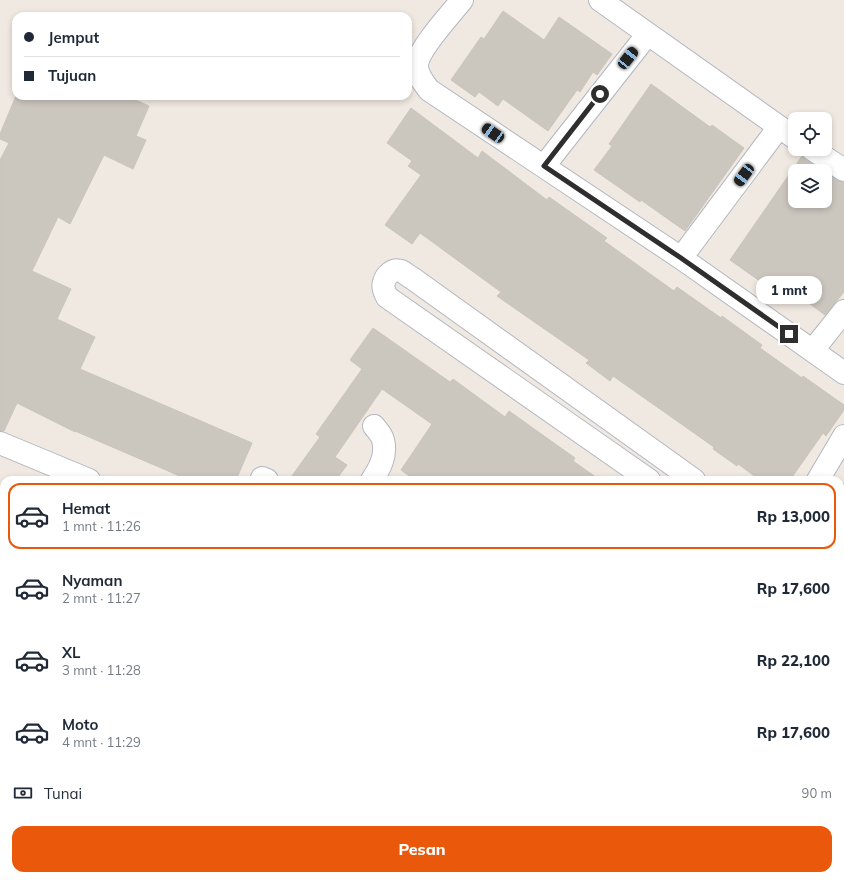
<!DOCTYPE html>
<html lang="id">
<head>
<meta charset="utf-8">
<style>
	:root { --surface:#fff; --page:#f6f6f7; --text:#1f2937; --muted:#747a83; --line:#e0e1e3; --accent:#ea580c }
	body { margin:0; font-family:Mulish,sans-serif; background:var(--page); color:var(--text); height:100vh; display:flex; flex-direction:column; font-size:15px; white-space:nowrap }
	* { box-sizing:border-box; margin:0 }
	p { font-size:13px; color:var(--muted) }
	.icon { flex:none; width:22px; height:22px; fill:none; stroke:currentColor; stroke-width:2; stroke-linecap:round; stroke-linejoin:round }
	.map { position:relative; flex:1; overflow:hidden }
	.details { position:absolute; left:0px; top:476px; width:844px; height:404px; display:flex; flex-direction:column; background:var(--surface); border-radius:12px 12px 0 0; box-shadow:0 2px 6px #0003 }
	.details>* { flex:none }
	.guide { position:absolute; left:12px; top:12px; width:400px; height:88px; border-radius:12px; box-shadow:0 2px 6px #0003; display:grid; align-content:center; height:88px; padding:0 12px; background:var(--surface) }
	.buttons { position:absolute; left:788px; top:112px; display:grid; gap:8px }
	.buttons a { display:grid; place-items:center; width:44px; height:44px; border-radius:8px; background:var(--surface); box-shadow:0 2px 6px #0003; font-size:20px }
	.end { position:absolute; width:18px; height:18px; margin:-9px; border:5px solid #2e2e2e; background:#fff; box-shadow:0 0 0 2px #fff }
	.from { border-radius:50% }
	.bubble { position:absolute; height:28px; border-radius:12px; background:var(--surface); box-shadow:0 2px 6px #0003; font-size:13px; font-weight:800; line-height:28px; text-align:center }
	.car { position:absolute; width:12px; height:24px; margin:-12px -6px; border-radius:5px; box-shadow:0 0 3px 1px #0007; background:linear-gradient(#222 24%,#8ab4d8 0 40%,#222 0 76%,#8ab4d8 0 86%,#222 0) }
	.guide b { display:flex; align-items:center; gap:14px; height:38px; font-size:15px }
	.guide b+b { border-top:1px solid var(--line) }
	.guide i { width:10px; height:10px; background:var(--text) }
	ul { padding:7px 0 0; list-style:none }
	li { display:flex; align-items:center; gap:12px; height:66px; margin:0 8px 6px; padding:0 4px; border:2px solid transparent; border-radius:12px }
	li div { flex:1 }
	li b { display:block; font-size:15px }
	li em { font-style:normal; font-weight:800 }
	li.current { border-color:var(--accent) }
	li>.icon { width:36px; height:36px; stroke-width:1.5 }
	.pay { display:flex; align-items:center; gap:10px; height:44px; padding:0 12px; font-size:15px }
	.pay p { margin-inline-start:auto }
	.button { display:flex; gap:8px; margin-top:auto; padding:8px 12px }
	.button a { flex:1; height:46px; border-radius:12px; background:var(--accent); color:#fff; font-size:16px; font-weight:800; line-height:46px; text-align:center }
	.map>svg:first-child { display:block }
	.building { fill:#cbc7bf; stroke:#cbc5ba }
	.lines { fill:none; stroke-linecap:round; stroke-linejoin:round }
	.minor-casing { stroke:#b4b7c1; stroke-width:24 }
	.minor { stroke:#fff; stroke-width:22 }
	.route { stroke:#2e2e2e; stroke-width:5 }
</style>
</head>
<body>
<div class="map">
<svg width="844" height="880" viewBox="0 0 844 880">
	<rect width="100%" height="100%" fill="#efe9e1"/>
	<path class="building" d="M503,11L544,40L559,17L612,54L597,75L593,72L580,92L577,90L548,131L503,99L498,106L479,92L475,97L451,80L481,37L484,39Z
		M651,84L710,127L712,125L744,148L685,231L641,200L640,202L594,170L612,146L609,144Z
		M16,96H127L149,106L136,136L146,140L133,169L104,155L70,224L58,217L32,271L71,289L57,319L95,337L80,369L252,443L236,480H189L75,431V432L17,403L4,431H0V160L9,143L0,139V134Z
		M411,108L478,158L482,151L547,200L549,197L607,238L604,241L674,291L677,287L721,318L722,316L762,345L760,348L802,378L803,376L844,405V410L826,436L823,433L790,480H760L738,464L737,466L713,449L714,447L613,376L610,381L586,363L589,360L497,296L501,292L420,233L412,244L385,225L421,175L408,166L412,161L387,143Z
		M802,156L805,159L823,171H795V201H825V172L844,183V292L825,315L771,275L764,284L730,260Z
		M373,328L450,382L453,379L505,417L509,411L575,458L573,461L600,480H415L401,470L432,424L382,389L335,457L347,465L336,480H289L320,437L316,434L362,369L350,360Z"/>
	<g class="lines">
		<g class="minor-casing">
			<path id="minor" d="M462,0C451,14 417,50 417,66C417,75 424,83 429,90L681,258L844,373
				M600,0L795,138
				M812,149L844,170
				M544,166L647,35
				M681,258L779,127
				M813,350L844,311
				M0,443L89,480
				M262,478L267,480
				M372,480C380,468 387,455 383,440C382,435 377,430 374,426
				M649,480L387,297C385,293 382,287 384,282C386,275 393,268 401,271C404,272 408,276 412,278L694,480
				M818,480L844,436
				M840,502L844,495
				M840,573L844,576
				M840,611L844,614
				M0,750L4,751
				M840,809L844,812
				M161,880L162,876
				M346,880L349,876
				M552,880L555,876
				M751,880L754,876"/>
		</g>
		<use href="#minor" class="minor"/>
	</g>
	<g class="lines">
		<path class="route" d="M600,94L544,166L681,258L789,334"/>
	</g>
</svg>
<div class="buttons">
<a><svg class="icon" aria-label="locate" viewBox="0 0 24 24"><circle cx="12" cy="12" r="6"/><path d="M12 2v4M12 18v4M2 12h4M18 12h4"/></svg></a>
<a><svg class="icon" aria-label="layers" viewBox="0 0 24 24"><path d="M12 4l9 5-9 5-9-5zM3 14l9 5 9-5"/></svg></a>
</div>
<i class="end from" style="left:600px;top:94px"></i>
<i class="end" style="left:789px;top:334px"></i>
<div class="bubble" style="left:756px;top:276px;width:66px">1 mnt</div>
<i class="car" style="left:628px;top:58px;rotate:38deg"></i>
<i class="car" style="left:493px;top:133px;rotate:304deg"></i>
<i class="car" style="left:744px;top:175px;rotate:217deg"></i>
<div class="guide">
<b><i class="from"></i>Jemput</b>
<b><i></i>Tujuan</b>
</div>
<section class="details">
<ul>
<li class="current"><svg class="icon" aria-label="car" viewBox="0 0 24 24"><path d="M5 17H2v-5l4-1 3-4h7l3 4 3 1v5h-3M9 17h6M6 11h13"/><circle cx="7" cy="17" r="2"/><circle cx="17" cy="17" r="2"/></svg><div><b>Hemat</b><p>1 mnt · 11:26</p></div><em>Rp 13,000</em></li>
<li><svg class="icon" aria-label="car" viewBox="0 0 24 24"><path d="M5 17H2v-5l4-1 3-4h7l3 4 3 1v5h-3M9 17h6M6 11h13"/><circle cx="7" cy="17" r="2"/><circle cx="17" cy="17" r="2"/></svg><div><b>Nyaman</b><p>2 mnt · 11:27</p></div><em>Rp 17,600</em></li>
<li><svg class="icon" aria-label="car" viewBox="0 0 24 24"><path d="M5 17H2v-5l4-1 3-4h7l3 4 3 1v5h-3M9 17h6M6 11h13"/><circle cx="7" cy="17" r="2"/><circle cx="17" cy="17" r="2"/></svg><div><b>XL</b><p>3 mnt · 11:28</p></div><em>Rp 22,100</em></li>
<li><svg class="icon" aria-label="car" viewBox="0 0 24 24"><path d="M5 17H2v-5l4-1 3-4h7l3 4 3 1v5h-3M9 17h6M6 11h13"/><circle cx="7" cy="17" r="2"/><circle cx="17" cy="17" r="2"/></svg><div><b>Moto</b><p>4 mnt · 11:29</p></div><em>Rp 17,600</em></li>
</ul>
<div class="pay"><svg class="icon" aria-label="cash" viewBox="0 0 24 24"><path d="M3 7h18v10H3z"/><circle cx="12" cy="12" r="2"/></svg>Tunai<p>90 m</p></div>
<div class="button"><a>Pesan</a></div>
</section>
</div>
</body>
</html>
